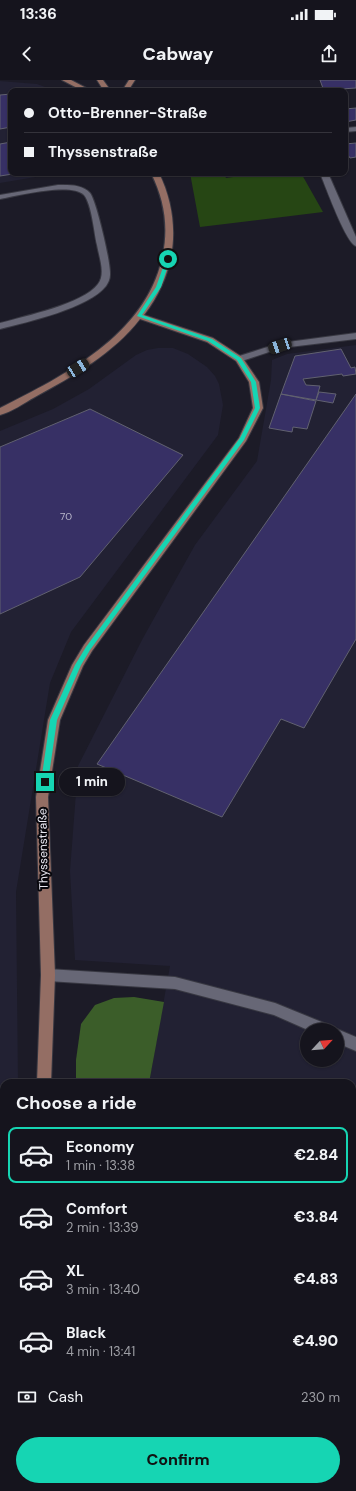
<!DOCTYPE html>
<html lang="en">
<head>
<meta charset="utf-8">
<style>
	:root { --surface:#15141d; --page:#22212a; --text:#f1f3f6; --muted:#9d9ea4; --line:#34333b; --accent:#16d5b3 }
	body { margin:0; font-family:"DM Sans",sans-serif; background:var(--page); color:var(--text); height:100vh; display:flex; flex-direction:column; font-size:15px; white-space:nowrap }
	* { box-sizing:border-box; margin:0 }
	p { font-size:13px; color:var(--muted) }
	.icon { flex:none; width:22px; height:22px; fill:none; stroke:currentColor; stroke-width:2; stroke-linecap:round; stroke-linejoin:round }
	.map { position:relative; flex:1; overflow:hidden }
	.sheet { position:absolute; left:0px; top:999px; width:356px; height:412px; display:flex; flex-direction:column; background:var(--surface); border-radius:12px 12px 0 0; box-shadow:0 1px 3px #0004,0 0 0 1px var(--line) }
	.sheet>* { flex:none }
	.banner { position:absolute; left:8px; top:8px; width:340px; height:88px; border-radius:8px; box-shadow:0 1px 3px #0004,0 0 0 1px var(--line); display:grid; align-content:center; height:88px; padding:0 16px; background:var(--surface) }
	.needle { width:26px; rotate:64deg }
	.tools { position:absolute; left:300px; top:943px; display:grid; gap:8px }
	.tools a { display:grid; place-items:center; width:44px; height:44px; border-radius:50%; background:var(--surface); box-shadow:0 1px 3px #0004,0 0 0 1px var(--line); font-size:20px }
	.end { position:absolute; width:18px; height:18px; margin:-9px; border:5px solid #16d5b3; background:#111; box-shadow:0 0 0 2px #111 }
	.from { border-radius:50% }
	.bubble { position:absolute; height:28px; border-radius:14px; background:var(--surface); box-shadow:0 1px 3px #0004,0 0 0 1px var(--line); font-size:13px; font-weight:800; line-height:28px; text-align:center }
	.car { position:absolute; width:12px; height:24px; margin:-12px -6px; border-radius:5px; box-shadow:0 0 3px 1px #0007; background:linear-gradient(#222 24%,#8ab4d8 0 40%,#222 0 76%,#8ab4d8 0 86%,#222 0) }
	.banner b { display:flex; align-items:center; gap:14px; height:38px; font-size:15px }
	.banner b+b { border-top:1px solid var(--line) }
	.banner i { width:10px; height:10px; background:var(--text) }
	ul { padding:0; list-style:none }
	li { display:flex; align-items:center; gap:12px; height:56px; margin:0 8px 6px; padding:0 8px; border:2px solid transparent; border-radius:8px }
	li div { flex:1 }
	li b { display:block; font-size:15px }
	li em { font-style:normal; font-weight:800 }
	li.on { border-color:var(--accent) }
	li>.icon { width:36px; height:36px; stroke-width:1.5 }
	h2 { padding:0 16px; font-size:18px; line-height:48px }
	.pay { display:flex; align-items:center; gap:10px; height:44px; padding:0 16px; font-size:15px }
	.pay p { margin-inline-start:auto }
	.button { display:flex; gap:8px; margin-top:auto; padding:8px 16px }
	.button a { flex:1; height:46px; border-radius:24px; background:var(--accent); color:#111; font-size:16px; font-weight:800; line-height:46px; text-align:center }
	.status { display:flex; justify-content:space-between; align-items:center; height:28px; padding:0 20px; background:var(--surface); direction:ltr }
	.status svg { height:11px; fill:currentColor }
	header { display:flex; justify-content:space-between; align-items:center; height:52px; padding:0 16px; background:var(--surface); font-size:18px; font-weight:800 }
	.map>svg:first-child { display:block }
	.built { fill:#222133; fill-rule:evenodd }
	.green { fill:#264614 }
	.forest { fill:#3b5d29 }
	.building { fill:#373065; stroke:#616170 }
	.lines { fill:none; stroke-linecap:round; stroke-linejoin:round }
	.lane-casing { stroke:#383842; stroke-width:2 }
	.street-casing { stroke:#383842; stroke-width:2 }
	.secondary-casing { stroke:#383842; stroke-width:2 }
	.lane { fill:#676776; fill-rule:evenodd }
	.street { fill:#676776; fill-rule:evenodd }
	.secondary { fill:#946e64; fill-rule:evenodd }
	.route { fill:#16d5b3 }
	.labels { text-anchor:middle; stroke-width:4; stroke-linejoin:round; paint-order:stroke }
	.number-label { font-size:10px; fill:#bcbace }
	.street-label { font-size:12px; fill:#e9e8f1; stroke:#07060b }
</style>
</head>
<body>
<div class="status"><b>13:36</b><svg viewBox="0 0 49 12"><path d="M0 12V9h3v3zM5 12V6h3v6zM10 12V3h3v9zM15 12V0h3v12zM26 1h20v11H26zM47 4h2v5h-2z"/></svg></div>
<header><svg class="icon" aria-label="back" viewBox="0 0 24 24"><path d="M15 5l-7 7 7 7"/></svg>Cabway<svg class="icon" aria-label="share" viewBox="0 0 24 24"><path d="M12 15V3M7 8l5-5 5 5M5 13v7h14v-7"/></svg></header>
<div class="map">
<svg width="356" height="1411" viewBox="0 0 356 1411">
	<rect width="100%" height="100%" fill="#1c1b27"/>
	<path class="built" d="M0,1L37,4L56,11H11V93H59L0,103Z
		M356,265V1411H57L58,1407H352V1003H149L170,886L75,880L70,791L78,686L143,558L195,465L257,381L271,300L272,280L287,274ZM307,950H337V980H307Z
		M158,268H173L188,274L207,287L215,296L219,304L223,325L218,355L71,552L50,603L16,812L18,1003H4V1174L0,1200V351L53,329L89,309L136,275L147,270Z"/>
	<path class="green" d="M190,93H224L226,98L259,93H301L323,132L200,147Z"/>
	<path class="forest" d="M134,917L164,922L149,1003H76V980L81,944L95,925L114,918Z"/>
	<path class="building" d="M320,0H356V8L341,9L342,11H324Z
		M11,14V47L0,49V15Z
		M356,28V40L345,42V29Z
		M11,62V93H19L0,96V64Z
		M356,63V77L350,78L345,70V64Z
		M341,269L351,288L355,287L356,294L343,296L342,294L303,299L306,305L320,306L316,320L281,314L295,276Z
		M319,312L336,314L333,323L316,320Z
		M281,314L316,321L307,349L293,347L292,352L269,348Z
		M356,314V559L304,648L281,639L222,737L97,684Z
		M90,329L183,375L80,497L0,534V367Z
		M352,1044L356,1046V1109L352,1107Z
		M65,1407H148L146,1411H63Z"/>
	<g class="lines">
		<g class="lane-casing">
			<path id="lane" d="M58,105C68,105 82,104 90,113C96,120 111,183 110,195C110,199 108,203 106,206C89,228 28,242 0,249V243C25,236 83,224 98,204C106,194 99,177 97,165C94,153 92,125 84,115C71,102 17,116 0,119V115Z
				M48,889L175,897L275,923L329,945L331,950H308L274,935L175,909L48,901L43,899L41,895L43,891Z
				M337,949L356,957V971L337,963V950H336Z
				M356,1220V1245L352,1247V1222Z
				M4,1401V1407H23L25,1411H3L1,1407Z
				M281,1407H299L297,1411H279Z"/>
		</g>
		<g class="street-casing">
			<path id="street" d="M356,47V51L345,52V48Z
				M320,93H328L356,157V166C346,163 325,105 320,93Z
				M356,253V259L281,268L239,282L235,279L236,277L280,263Z"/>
		</g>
		<g class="secondary-casing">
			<path id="secondary" d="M62,0H71L92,11H83Z
				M97,0H103L111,11H104Z
				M129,0H135L128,11H122Z
				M151,93H159C182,141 177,192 144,235L213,258L242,277L259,302L263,328L246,361L92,571L83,586L60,640L48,717L55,895L51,1003H37L41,895L36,717L48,640L72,585L84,565L239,358L253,328L249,302L236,281L207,262L140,239C113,274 73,296 35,317C24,323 12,332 0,335V328C65,295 144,256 162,179C169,148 165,121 151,93Z
				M4,1305V1334L0,1335V1306Z"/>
		</g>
		<use href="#lane" class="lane"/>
		<use href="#street" class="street"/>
		<use href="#secondary" class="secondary"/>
	</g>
	<path class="route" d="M168,178L170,179L161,207L142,235L212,259L241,278L256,302L260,328L244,360L90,570L81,585L57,640L48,702L45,704L41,702L50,640L75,585L86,567L240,358L255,328L251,302L237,280L208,261L137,236L156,207L166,179Z"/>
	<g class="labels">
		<g class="number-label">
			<text x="66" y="440">70</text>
		</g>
		<g class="street-label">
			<text transform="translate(43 769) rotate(-91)" y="4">Thyssenstraße</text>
		</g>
	</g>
</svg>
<div class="tools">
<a><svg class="needle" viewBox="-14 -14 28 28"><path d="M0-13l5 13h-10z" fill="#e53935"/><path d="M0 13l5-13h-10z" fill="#9d9ea4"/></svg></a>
</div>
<i class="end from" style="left:168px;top:179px"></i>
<i class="end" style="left:45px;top:702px"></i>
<div class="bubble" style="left:59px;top:688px;width:66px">1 min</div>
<i class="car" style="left:280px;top:266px;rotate:252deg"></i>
<i class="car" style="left:78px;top:288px;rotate:58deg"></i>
<div class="banner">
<b><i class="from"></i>Otto-Brenner-Straße</b>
<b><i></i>Thyssenstraße</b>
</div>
<section class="sheet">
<h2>Choose a ride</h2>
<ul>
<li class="on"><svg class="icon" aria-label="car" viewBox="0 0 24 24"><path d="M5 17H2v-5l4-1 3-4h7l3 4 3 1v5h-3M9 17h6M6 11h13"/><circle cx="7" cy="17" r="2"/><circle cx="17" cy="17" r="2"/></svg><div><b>Economy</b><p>1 min · 13:38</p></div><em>€2.84</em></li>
<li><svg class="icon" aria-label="car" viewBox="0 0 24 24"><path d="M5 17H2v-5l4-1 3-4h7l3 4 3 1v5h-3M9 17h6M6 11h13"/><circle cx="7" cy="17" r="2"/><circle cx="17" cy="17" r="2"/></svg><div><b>Comfort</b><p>2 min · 13:39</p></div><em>€3.84</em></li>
<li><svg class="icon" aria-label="car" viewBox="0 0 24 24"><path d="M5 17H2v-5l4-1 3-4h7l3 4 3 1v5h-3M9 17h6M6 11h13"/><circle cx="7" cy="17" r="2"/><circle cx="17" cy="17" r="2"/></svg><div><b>XL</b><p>3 min · 13:40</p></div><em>€4.83</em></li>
<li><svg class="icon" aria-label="car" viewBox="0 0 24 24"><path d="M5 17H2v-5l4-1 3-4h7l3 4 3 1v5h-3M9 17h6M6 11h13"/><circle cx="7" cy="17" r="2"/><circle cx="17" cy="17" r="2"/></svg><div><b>Black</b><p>4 min · 13:41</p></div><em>€4.90</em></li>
</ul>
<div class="pay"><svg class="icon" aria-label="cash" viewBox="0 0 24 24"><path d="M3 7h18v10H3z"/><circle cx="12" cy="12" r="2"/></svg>Cash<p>230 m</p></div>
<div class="button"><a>Confirm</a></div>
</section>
</div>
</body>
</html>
